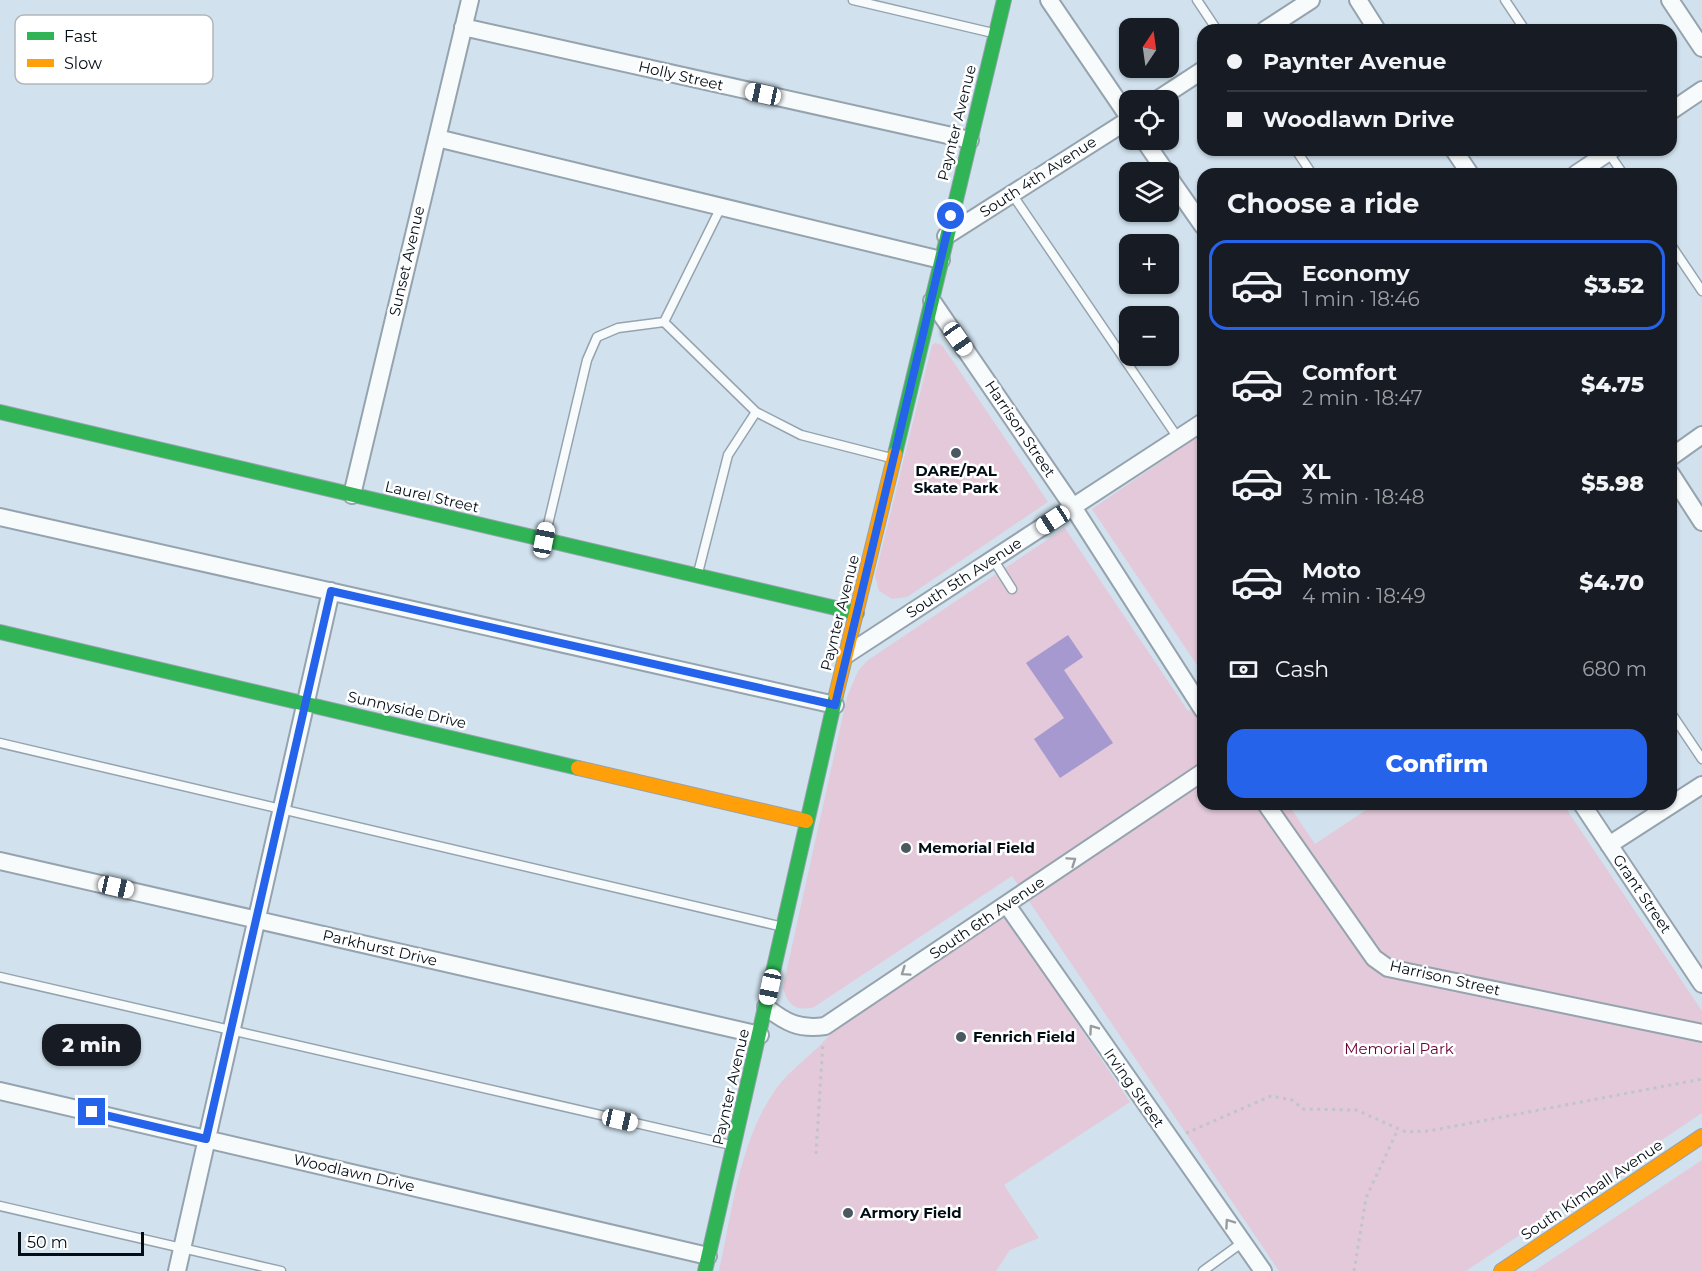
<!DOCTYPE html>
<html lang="en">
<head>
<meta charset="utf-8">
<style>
	:root { --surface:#171b24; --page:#20242c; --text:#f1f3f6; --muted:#9ea1a6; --line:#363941; --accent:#2563eb }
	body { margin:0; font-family:Montserrat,sans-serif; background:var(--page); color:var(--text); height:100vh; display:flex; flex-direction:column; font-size:22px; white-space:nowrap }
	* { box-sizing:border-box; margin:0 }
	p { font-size:20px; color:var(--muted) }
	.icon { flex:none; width:33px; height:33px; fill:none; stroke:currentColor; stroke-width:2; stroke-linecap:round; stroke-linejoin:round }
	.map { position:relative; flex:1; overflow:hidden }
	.sheet { position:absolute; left:1197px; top:168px; width:480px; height:642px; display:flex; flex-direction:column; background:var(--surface); border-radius:18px; box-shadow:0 2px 4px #0004 }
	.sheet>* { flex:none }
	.banner { position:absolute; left:1197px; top:24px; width:480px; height:132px; border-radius:18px; box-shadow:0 2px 4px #0004; display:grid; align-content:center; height:132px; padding:0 30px; background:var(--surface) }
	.needle { width:39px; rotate:13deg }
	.fabs { position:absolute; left:1119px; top:18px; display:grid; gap:12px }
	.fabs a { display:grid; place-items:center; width:60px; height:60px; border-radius:12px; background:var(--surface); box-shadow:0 2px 4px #0004; font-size:30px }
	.scale { position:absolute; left:18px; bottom:15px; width:126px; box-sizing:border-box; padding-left:6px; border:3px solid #020d16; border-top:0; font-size:16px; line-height:21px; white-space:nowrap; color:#020d16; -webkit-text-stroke:4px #fff; paint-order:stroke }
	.end { position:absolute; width:27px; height:27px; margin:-14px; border:8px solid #2563eb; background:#fff; box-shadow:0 0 0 3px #fff }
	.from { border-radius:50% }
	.bubble { position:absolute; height:42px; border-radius:18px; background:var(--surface); box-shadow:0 2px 4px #0004; font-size:20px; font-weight:800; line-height:42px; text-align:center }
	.car { position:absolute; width:18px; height:36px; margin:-18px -9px; border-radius:8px; box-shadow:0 0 4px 2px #0007; background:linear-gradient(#fff 24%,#345 0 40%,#fff 0 76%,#345 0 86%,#fff 0) }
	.banner b { display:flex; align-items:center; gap:21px; height:57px; font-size:22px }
	.banner b+b { border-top:2px solid var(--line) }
	.banner i { width:15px; height:15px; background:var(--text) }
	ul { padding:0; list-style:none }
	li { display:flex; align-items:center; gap:18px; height:90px; margin:0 12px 9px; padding:0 18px; border:3px solid transparent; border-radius:18px }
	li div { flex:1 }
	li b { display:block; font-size:22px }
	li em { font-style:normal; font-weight:800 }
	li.current { border-color:var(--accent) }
	li>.icon { width:54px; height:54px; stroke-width:1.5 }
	h2 { padding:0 30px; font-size:27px; line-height:72px }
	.pay { display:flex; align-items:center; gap:15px; height:66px; padding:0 30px; font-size:22px }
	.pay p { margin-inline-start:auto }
	.action { display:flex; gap:12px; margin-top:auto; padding:12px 30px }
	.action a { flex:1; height:69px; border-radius:18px; background:var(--accent); color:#fff; font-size:24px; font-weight:800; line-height:69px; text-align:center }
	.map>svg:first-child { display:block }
	.green { fill:#e3c9d9 }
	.water { fill:#a599cf }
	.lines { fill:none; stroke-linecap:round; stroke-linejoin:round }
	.lane-casing { stroke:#95a3ae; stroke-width:11 }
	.street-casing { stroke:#95a3ae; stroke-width:20 }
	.fast-casing { stroke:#95a3ae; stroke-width:16 }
	.slow-casing { stroke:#95a3ae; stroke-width:16 }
	.path { stroke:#c0c5c8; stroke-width:3; stroke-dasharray:3 4.5; stroke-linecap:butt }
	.lane { stroke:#f8fbfc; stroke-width:8 }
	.street { stroke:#f8fbfc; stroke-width:16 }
	.fast { stroke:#30b455; stroke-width:14 }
	.slow { stroke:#ff9f0a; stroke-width:14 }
	.oneway { stroke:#969ca0 }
	.route { stroke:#2563eb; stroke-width:8 }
	.poi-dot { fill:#4a5862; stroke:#fff; stroke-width:2 }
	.labels { text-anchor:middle; stroke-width:5; stroke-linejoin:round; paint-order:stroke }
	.street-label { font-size:15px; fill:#020d16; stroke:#fff }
	.poi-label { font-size:15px; font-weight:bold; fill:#020d16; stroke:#fff; text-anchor:start }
	.park-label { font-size:15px; fill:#6b0138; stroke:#fff }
	.key { fill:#fff; stroke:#b3b6b9; stroke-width:1.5 }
	.key-label { font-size:16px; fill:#020d16 }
</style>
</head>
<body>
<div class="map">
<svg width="1702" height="1271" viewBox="0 0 1702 1271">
	<rect width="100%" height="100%" fill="#d1e2ee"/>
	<path class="green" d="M935,343L942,345L1048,502L907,597L892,599L879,591L875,576L932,345Z
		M1203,433V674L1092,509Z
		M1065,528L1188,711L1203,701V804H1288L1315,844L1375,804H1563L1702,1011V1113L1466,1271H1279L1012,876L814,1007C796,1012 787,1005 783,987L847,697L858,671L868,660Z
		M1005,916L1130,1102L1004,1185L1039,1238L1010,1250L996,1271H719C732,1213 739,1145 772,1095C788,1069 814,1055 832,1032Z
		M1702,1160V1271H1534Z"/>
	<path class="water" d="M1068,635L1083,657L1064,670L1113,743L1060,778L1034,739L1064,718L1026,663Z"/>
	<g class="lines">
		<g class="lane-casing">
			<path id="lane" d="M853,0L993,33
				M1197,0L1217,30
				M1505,0L1525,30
				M1296,150L1312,174
				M1608,152L1623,174
				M1012,194L1178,438
				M1671,245L1702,291
				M664,322L756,412L801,435L891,458
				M545,537L587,360L597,337L618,328L664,322L721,207
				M993,559L1012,589
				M698,573L728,455L756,412
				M1671,713L1702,759
				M0,743L779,926
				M0,977L731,1145
				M0,1206L281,1271
				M1203,1271L1243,1242"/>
		</g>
		<g class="street-casing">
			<path id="street" d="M1358,0L1377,30
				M1670,0L1702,48
				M463,27L970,140
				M1265,30L1311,0
				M1157,100L1203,70
				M1671,111L1702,90
				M437,138L941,260
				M1144,140L1166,172
				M1454,150L1470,174
				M1576,174L1612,150
				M1168,176L1203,226
				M946,236L1130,119L1049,0
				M932,301L1073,507L1203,710
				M1671,457L1702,435
				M1671,474L1702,522
				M352,495L470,0
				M0,517L835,705
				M846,655L1203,422
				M1266,804L1374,958L1388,968L1702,1033
				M1582,804L1702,984
				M1609,845L1702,785
				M0,861L760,1035
				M1007,905L1263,1271
				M766,1007C785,1022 799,1030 825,1026L1203,772
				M0,1091L708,1256
				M177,1271L331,591"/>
		</g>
		<g class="fast-casing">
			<path id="fast" d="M0,412L857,613
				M895,454L1004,0
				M0,632L578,768
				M705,1271L836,695"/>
		</g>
		<g class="slow-casing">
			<path id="slow" d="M836,695L895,454
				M578,768L806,821
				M1501,1271L1702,1136"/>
		</g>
		<path class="path" d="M1186,1133L1271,1096L1292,1100L1303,1109L1356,1110L1406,1132L1429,1131L1702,1079
			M816,1154L823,1042
			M1354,1271L1366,1198L1398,1129"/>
		<use href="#lane" class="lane"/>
		<use href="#street" class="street"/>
		<use href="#fast" class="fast"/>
		<use href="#slow" class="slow"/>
	</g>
	<defs><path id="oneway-chevron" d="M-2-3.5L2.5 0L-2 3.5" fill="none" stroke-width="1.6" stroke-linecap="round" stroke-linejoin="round" transform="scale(1.5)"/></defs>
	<g class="oneway">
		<use href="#oneway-chevron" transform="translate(1072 861) rotate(-34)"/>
		<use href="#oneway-chevron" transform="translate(905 972) rotate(146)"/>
		<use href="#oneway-chevron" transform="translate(1093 1029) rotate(-125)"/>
		<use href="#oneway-chevron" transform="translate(1229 1223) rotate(-125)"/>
	</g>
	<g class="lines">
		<path class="route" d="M92,1112L206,1139L331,591L835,705L951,216"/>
	</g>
	<g class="poi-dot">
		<circle cx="956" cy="453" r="6"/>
		<circle cx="906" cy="848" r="6"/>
		<circle cx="961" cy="1037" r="6"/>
		<circle cx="848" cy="1213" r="6"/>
	</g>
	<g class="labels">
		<g class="street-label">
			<text transform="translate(681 76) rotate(13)" y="5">Holly Street</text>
			<text transform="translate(957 123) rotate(-76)" y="5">Paynter Avenue</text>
			<text transform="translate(1038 177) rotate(-33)" y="5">South 4th Avenue</text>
			<text transform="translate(407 261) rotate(-77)" y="5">Sunset Avenue</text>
			<text transform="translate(1020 429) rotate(56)" y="5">Harrison Street</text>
			<text transform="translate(432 497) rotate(13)" y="5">Laurel Street</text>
			<text transform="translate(964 578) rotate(-33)" y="5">South 5th Avenue</text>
			<text transform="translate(840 613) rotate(-76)" y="5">Paynter Avenue</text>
			<text transform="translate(407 710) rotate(13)" y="5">Sunnyside Drive</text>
			<text transform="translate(1642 894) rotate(56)" y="5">Grant Street</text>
			<text transform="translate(987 918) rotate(-34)" y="5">South 6th Avenue</text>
			<text transform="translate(380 948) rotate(13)" y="5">Parkhurst Drive</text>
			<text transform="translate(1445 978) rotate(13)" y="5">Harrison Street</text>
			<text transform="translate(731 1087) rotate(-77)" y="5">Paynter Avenue</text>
			<text transform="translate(1134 1088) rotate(55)" y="5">Irving Street</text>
			<text transform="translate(354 1173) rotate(13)" y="5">Woodlawn Drive</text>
			<text transform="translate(1592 1190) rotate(-34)" y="5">South Kimball Avenue</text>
		</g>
		<g class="poi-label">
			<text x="956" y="476" text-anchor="middle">DARE/PAL<tspan x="956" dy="17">Skate Park</tspan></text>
			<text x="918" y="853">Memorial Field</text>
			<text x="973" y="1042">Fenrich Field</text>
			<text x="860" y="1218">Armory Field</text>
		</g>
		<g class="park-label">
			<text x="1399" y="1054">Memorial Park</text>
		</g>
	</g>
	<rect x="15" y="15" width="198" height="69" rx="9" class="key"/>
	<rect x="27" y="32" width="27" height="8" fill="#30b455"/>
	<rect x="27" y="59" width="27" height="8" fill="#ff9f0a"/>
	<g class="key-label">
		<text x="64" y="42">Fast</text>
		<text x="64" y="69">Slow</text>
	</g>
</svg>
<div class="fabs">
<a><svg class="needle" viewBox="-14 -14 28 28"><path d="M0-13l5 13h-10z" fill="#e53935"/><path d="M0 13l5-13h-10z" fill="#9ea1a6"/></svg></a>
<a><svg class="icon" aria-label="locate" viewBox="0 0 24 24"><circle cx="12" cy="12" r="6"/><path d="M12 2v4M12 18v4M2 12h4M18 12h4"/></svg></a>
<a><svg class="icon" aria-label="layers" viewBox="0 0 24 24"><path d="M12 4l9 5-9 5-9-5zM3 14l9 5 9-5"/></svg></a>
<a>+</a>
<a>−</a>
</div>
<div class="scale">50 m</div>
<i class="end from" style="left:951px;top:216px"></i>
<i class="end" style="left:92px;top:1112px"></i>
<div class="bubble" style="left:42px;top:1024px;width:99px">2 min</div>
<i class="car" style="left:763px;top:94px;rotate:282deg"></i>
<i class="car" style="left:958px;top:339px;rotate:145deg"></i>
<i class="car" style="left:1053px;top:520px;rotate:237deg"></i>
<i class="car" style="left:544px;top:540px;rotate:11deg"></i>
<i class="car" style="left:116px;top:887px;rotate:103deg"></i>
<i class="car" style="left:770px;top:987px;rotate:192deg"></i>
<i class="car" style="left:620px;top:1120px;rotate:103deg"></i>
<div class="banner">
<b><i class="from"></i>Paynter Avenue</b>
<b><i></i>Woodlawn Drive</b>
</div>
<section class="sheet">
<h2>Choose a ride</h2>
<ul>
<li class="current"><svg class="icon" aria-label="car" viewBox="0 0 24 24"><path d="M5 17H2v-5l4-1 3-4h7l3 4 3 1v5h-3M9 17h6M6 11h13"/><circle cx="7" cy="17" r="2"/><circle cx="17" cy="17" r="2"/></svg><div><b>Economy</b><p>1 min · 18:46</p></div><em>$3.52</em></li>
<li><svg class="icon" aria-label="car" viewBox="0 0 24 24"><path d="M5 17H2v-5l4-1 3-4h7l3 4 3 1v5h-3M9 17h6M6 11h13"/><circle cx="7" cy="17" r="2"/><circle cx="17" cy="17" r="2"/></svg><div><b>Comfort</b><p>2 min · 18:47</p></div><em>$4.75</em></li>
<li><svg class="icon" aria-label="car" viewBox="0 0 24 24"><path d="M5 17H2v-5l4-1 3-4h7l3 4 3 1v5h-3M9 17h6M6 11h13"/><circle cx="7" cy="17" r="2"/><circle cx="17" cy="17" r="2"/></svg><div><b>XL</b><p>3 min · 18:48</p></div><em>$5.98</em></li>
<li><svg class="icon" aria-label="car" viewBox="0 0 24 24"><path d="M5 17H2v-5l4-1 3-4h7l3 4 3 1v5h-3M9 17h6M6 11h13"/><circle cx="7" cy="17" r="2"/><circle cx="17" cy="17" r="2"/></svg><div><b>Moto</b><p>4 min · 18:49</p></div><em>$4.70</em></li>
</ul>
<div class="pay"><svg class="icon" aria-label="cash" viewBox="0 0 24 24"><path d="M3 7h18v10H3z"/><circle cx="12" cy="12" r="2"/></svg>Cash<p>680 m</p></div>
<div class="action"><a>Confirm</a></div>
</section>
</div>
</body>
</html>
